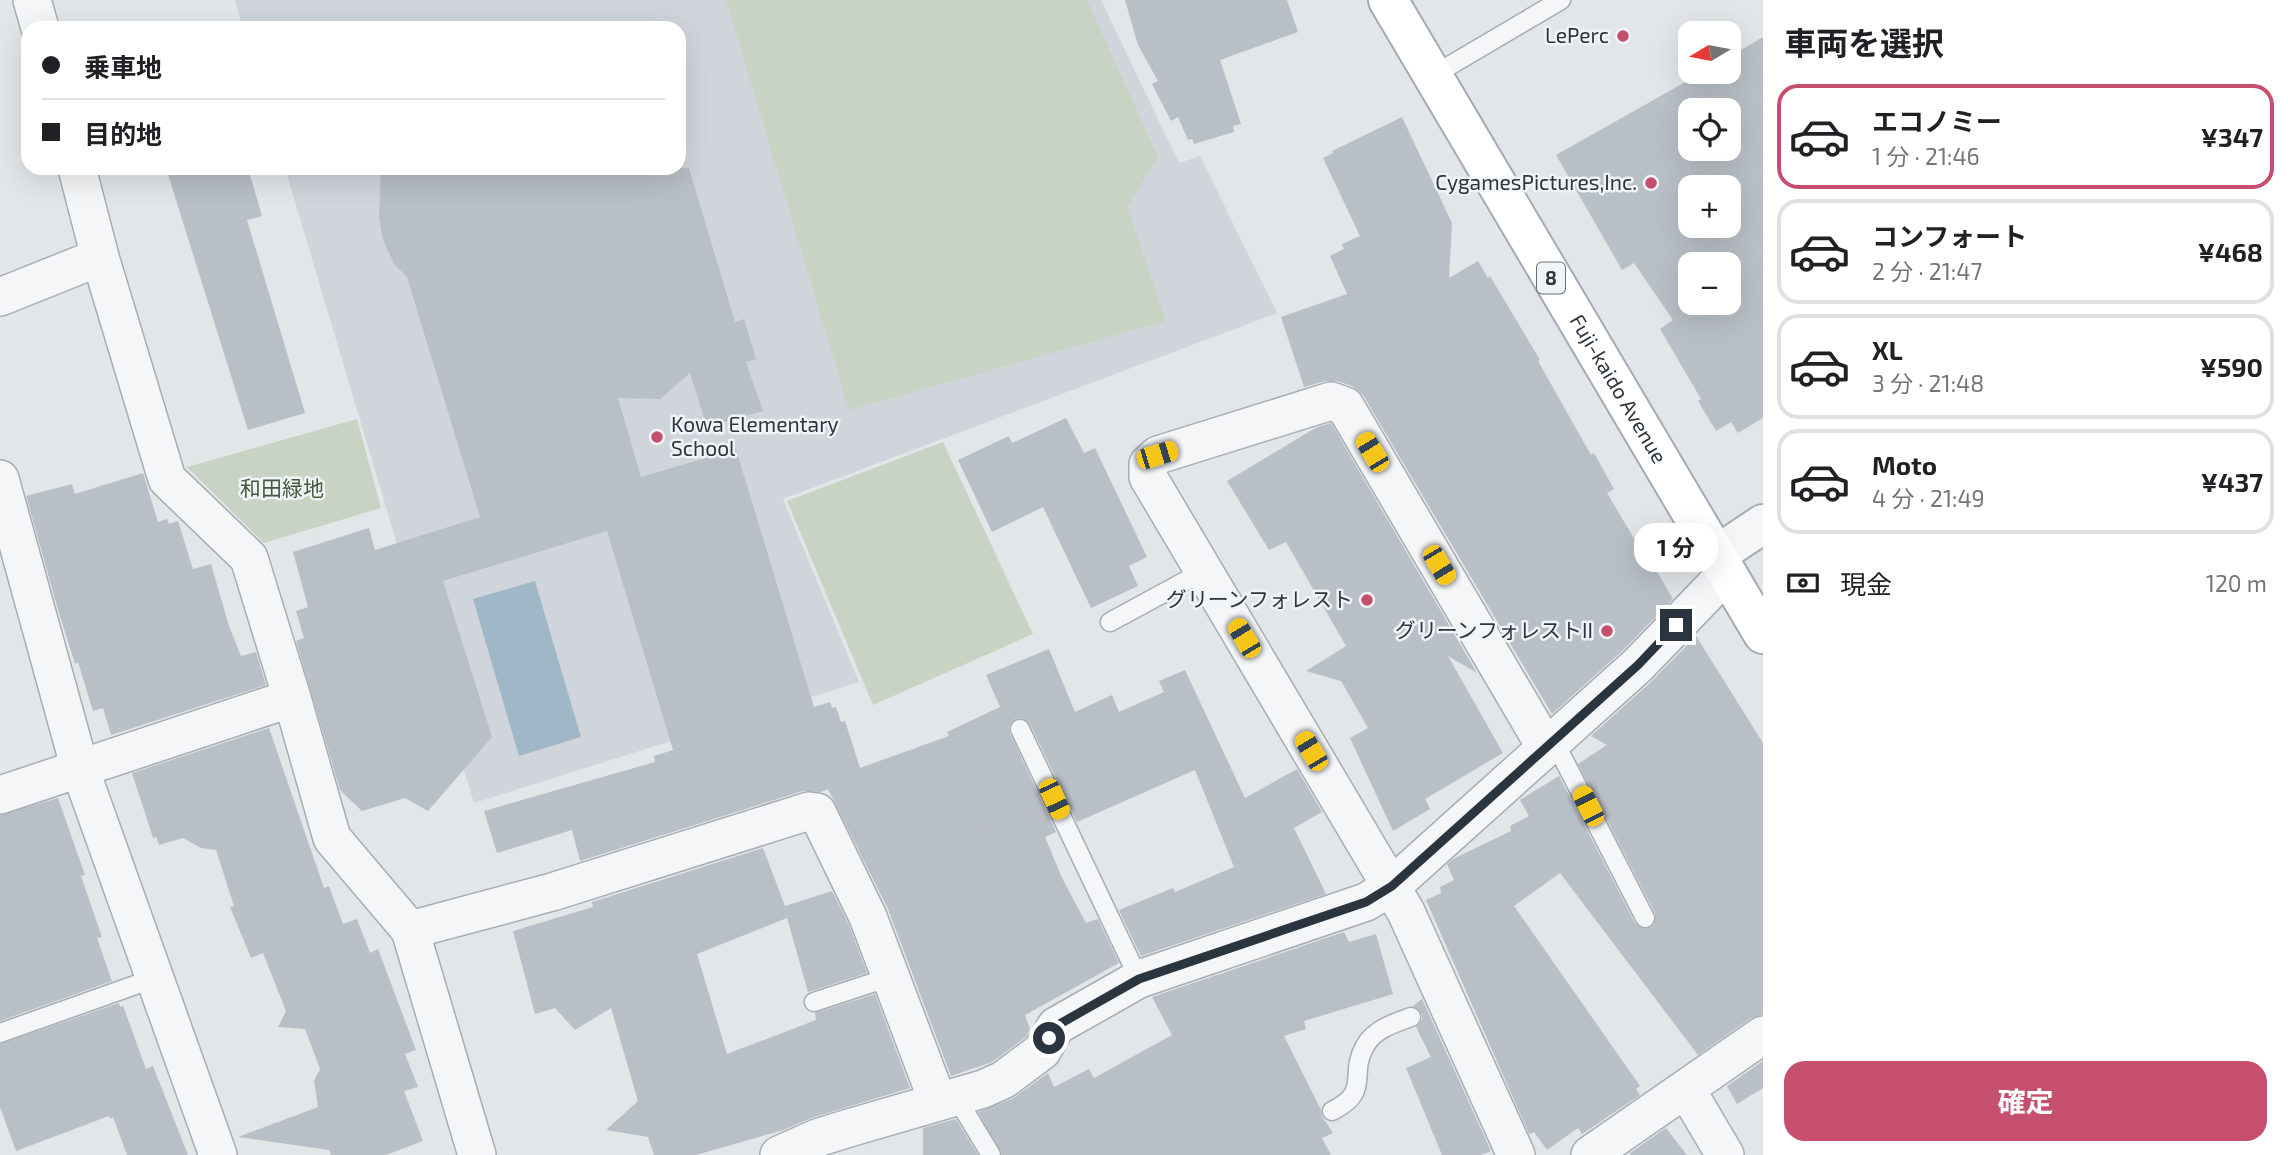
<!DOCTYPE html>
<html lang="ja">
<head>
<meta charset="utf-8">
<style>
	:root { --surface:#fff; --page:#f6f6f6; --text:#202124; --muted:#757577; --line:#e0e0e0; --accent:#c64f6d }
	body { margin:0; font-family:"Exo 2","Noto Sans JP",sans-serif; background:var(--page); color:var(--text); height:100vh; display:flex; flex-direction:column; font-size:26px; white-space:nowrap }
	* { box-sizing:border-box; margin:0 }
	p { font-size:23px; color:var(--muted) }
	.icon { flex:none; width:38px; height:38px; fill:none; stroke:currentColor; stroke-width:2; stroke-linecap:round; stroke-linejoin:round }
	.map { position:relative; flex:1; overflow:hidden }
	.drawer { display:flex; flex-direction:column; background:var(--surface); width:525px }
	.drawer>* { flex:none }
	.guide { position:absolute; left:21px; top:21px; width:665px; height:154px; border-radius:21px; box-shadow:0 7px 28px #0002; display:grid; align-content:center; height:154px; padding:0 21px; background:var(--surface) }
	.needle { width:46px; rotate:260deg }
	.tools { position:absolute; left:1678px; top:21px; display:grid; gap:14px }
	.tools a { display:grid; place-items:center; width:63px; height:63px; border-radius:14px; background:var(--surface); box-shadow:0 7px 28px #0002; font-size:35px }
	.end { position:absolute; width:32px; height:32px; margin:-16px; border:9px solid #2b3540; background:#fff; box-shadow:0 0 0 4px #fff }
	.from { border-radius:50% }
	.bubble { position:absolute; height:49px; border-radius:21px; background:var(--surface); box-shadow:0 7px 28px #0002; font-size:23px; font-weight:700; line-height:49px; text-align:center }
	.car { position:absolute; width:21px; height:42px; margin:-21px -10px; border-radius:9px; box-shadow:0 0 5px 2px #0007; background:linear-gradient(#f5c518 24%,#345 0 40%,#f5c518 0 76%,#345 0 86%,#f5c518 0) }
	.guide b { display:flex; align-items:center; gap:24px; height:66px; font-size:26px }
	.guide b+b { border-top:2px solid var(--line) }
	.guide i { width:18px; height:18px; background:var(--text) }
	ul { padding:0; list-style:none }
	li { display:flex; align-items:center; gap:21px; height:105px; margin:0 14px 10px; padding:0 7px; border:4px solid var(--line); border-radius:21px }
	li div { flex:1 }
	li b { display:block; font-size:26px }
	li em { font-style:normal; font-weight:700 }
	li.on { border-color:var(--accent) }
	li>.icon { width:63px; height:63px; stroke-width:1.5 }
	h2 { padding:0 21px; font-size:32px; line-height:84px }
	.pay { display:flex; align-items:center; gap:18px; height:77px; padding:0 21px; font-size:26px }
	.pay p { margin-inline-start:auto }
	.button { display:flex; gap:14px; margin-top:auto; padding:14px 21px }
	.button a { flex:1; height:80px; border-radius:21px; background:var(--accent); color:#fff; font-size:28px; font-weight:700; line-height:80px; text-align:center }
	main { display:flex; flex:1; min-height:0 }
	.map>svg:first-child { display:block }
	.built { fill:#d0d5db }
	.green { fill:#c9d3c3 }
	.water { fill:#9fb7c7 }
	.building { fill:#b9bfc6; fill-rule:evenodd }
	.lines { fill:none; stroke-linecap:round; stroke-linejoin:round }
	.service-casing { stroke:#a7adb3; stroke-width:21 }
	.minor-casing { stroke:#a7adb3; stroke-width:40 }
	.tertiary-casing { stroke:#a7adb3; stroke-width:42 }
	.primary-casing { stroke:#a2abb4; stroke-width:42 }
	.path { stroke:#bcc0c4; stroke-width:4.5; stroke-dasharray:5 5; stroke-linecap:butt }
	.service { stroke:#f4f6f8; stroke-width:18 }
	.minor { stroke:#f4f6f8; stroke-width:37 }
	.tertiary { stroke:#f4f6f8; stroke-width:38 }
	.primary { stroke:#fff; stroke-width:38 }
	.route { stroke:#2b3540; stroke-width:9 }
	.poi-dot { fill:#c64f6d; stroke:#f1f4f7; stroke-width:2.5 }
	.labels { text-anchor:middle; stroke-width:5; stroke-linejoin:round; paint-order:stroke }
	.shield { fill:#f1f4f7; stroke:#666e77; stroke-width:2 }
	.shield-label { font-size:19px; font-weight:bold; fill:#2b3540 }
	.poi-label { font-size:21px; fill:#2b3540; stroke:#f1f4f7; text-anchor:end }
	.street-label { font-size:21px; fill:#2b3540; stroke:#f1f4f7 }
	.park-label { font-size:21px; fill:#435b39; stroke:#f1f4f7 }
</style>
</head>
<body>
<main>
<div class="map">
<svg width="1763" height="1155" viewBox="0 0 1763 1155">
	<rect width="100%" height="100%" fill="#e2e6e9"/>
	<path class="built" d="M235,0H1101L1179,163L1200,156L1277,313L783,499L859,682L474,803L285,168H679V28H243Z"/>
	<path class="green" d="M726,0H1087L1158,157L1127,207L1166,321L849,410Z
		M357,419L381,508L264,543L187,467Z
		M943,442L1033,634L873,705L787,501Z"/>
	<path class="water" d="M535,581L581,737L519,756L473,599Z"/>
	<path class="building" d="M1125,0H1287L1298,32L1220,60L1241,124L1233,126L1234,132L1194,144L1192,139L1188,140L1178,117L1171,121L1152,84L1158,81L1138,45Z
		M1763,37V418L1738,433L1731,422L1716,431L1698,401L1701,399L1660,329L1673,320L1634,263L1622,270L1556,155L1703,72H1729V57ZM1690,110H1729V149H1690ZM1690,187H1729V226H1690ZM1690,264H1729V303H1690Z
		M1402,117L1452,223L1449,278L1478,261L1488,278L1490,276L1540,360L1538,361L1591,455L1594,453L1614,489L1607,493L1647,560L1649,558L1673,599L1623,650L1552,714L1363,395L1352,386L1337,381H1325L1304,387L1281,317L1347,294L1330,256L1344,249L1342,244L1360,236L1323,158L1333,153L1332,151Z
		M166,168H248L262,216L247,220L305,413L248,430Z
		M381,168H689L735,322L744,319L756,359L746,362L763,411L707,427L690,373L660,399L618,398L641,477L736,449L814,707L830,702L832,708L836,707L841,722L845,721L860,768L949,736L947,732L1000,707L986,675L1049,649L1075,712L1112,695L1119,712L1164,692L1159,681L1185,670L1245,798L1297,769L1322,812L1294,828L1326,894L1141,956L1119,910L1173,888L1175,892L1234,867L1195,770L1077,822L1030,724L1022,718L1015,719L1009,727L1010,733L1056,832L1045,837L1062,878L1086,923L1098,919L1119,963L1025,1015L1030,1029L1026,1037L992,1062L951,1076L888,909L828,789L821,792L803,791L580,861L572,830L497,853L484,811L655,762L654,756L673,750L607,531L443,581L492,737L428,811L405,798L362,811L340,790L296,641L304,638L296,611L308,607L293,552L369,528L375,550L480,517L407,277L394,264L383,240L379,217Z
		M1066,418L1084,453L1095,448L1147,557L1129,566L1138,586L1091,608L1043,507L992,532L958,460L1009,436L1012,443Z
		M1331,423L1477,673L1448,656L1503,753L1425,799L1430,809L1393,831L1350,738L1368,728L1341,681L1306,671L1346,646L1286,542L1269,550L1227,481L1317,427Z
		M143,473L158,522L167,519L169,524L178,521L193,569L211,564L229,626L241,656L256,652L266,685L111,735L103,708L93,711L78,662L75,664L59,613L26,496L72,484L75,494Z
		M1696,636L1763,743V1014L1751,1018L1698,1055L1560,873L1514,906L1640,1086L1636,1089L1640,1095L1582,1134L1578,1128L1547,1150L1534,1132L1529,1134L1426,900L1441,893L1440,887L1454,880L1447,864L1455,858L1511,831L1510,826L1529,816L1520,800L1559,776L1635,923L1644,929L1654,925L1655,913L1578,764L1607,745L1591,736L1652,681Z
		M269,728L324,888L329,886L343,924L357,919L370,953L378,949L416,1050L405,1054L418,1087L404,1091L423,1141L386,1155H331L329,1150L238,1137L318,1107L314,1081L320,1069L305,1029L278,1027L286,1011L263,953L251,958L230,907L234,906L216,850L201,848L183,838L159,845L156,837L153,838L132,773Z
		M58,798L85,875L81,876L102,937L97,938L112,981L0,1021V815Z
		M763,848L785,906L832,891L849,925L867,973L808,992L787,918L697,954L727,1054L816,1020L815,1013L875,994L910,1088L811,1118L783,1130L696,1155H654L648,1137L606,1130L638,1101L611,1008L575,1030L555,1008L535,1014L513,931L593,907L592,902Z
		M1344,932L1349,942L1376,934L1393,994L1304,1021L1306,1029L1284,1036L1321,1110L1322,1116L1333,1133L1322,1138L1331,1155H1002L978,1112L1012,1099L1048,1073L1054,1087L1089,1069L1094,1078L1172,1035L1152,997Z
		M1422,999L1491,1151L1481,1155H1442L1406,1068L1431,1057L1416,1027L1422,1020V1014L1413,1006Z
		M119,1003L120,1007L123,1006L146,1069L153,1066L188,1155H127L113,1117L110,1119L109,1116L16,1151L0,1107V1044Z
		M1763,1061V1088L1737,1104L1727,1086Z
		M956,1119L978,1155H923V1128Z
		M1666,1128L1687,1155H1631L1630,1153Z"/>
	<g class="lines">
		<g class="service-casing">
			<path id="service" d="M1432,76L1561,0
				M1110,622L1204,571
				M1020,729L1139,979
				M1553,739L1645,918
				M814,1002L890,977
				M0,1033L155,978
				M956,1097L991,1155
				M1332,1111C1372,1091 1348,1075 1365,1046C1374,1029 1395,1023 1411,1017"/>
		</g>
		<g class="minor-casing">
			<path id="minor" d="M32,0L40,28
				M77,168L100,257L167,479L249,558L292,698L332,838L410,930L477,1155
				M0,297L100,257
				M0,479L80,769L218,1155
				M0,795L292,698
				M410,930L552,892L809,811L817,812L868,917L938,1102
				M1686,1089L1725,1155
				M779,1155L817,1138L849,1128L983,1089L1003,1080L1042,1051L1056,1026L1139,979L1366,902L1392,886L1638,665L1726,574
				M1516,1155L1406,912L1148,477V464L1158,455L1331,401L1345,406L1545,746
				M1590,1155L1763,1035"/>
		</g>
		<g class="tertiary-casing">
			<path id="tertiary" d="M1715,556L1763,524"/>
		</g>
		<g class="primary-casing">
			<g id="primary">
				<path id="s1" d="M1388,0L1763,634"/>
			</g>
		</g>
		<path class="path" d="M986,830L1027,811"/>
		<use href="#service" class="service"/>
		<use href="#minor" class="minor"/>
		<use href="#tertiary" class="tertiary"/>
		<use href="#primary" class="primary"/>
	</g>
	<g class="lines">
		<path class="route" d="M1049,1038L1056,1026L1139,979L1366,902L1392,886L1638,665L1676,625"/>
	</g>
	<g class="poi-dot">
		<circle cx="1623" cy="36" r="7"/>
		<circle cx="1651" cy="183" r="7"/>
		<circle cx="657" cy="437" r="7"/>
		<circle cx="1367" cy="600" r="7"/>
		<circle cx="1607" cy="631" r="7"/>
	</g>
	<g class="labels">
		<rect class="shield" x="1537" y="262.5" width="28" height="31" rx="5"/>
		<g class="shield-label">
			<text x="1551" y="285">8</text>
		</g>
		<g class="poi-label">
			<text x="1609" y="43">LePerc</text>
			<text x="1637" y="190">CygamesPictures,Inc.</text>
			<text x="671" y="432" text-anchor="start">Kowa Elementary<tspan x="671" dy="24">School</tspan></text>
			<text x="1353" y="607">グリーンフォレスト</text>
			<text x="1593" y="638">グリーンフォレストII</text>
		</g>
		<g class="street-label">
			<text dy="7" stroke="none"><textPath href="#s1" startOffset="452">Fuji-kaido Avenue</textPath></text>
		</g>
		<g class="park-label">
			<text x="282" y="496">和田緑地</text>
		</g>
	</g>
</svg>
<div class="tools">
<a><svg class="needle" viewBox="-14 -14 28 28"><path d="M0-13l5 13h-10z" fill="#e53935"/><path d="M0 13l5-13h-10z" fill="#757577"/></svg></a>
<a><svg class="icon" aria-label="locate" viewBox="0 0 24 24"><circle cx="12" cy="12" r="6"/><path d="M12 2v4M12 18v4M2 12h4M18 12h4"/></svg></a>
<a>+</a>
<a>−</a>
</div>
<i class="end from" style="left:1049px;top:1038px"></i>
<i class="end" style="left:1676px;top:625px"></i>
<div class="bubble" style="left:1634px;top:523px;width:84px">1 分</div>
<i class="car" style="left:1372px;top:452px;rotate:329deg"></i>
<i class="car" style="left:1157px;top:455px;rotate:73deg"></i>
<i class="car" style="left:1439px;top:565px;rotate:149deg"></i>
<i class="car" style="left:1244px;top:638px;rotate:329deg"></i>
<i class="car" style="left:1311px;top:751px;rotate:329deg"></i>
<i class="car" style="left:1054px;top:799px;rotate:155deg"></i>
<i class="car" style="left:1588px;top:806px;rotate:333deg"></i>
<div class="guide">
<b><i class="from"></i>乗車地</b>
<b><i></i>目的地</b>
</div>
</div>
<section class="drawer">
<h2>車両を選択</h2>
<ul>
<li class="on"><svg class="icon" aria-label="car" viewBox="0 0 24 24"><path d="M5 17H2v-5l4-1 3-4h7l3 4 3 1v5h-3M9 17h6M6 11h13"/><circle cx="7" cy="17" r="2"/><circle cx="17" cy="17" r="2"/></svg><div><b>エコノミー</b><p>1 分 · 21:46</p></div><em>¥347</em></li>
<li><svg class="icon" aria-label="car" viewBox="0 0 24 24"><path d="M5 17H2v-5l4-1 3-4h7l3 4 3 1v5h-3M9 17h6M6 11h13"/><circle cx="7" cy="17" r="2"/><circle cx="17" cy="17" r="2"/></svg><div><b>コンフォート</b><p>2 分 · 21:47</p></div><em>¥468</em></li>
<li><svg class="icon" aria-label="car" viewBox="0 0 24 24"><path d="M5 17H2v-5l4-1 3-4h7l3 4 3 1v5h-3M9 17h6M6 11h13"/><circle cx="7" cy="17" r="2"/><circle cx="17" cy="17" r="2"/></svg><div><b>XL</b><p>3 分 · 21:48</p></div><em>¥590</em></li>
<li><svg class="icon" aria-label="car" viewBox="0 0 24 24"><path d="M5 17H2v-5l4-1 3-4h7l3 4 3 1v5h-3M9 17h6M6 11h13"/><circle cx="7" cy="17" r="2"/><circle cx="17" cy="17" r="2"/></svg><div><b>Moto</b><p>4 分 · 21:49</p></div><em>¥437</em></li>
</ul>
<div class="pay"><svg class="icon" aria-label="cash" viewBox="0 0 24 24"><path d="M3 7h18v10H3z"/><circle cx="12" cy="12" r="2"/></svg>現金<p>120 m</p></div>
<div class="button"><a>確定</a></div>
</section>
</main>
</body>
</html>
